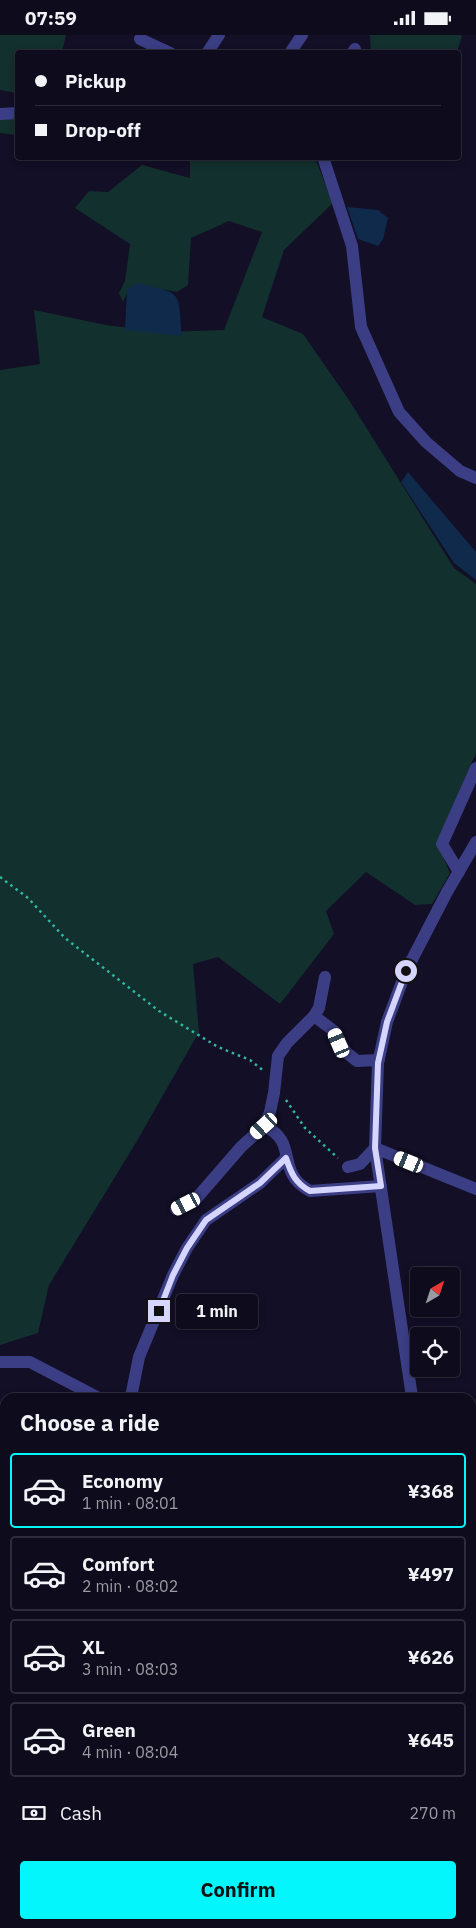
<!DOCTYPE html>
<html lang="en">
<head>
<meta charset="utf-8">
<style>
	:root { --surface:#0e0b1c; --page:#171425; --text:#f1f3f6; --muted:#9b9ba3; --line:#2e2b3b; --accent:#03f6fc }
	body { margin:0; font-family:"IBM Plex Sans",sans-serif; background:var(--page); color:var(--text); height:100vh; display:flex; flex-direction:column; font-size:19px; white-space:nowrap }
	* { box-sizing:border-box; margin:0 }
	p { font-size:16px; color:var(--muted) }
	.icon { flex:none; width:28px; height:28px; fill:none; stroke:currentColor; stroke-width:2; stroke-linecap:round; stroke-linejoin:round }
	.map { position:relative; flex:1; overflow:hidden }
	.details { position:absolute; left:0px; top:1358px; width:476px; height:536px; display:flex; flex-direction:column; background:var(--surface); border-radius:15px 15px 0 0; box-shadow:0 2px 8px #0003,0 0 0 1px var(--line) }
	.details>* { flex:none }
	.hud { position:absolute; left:15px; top:15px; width:446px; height:110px; border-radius:5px; box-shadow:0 2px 8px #0003,0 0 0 1px var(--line); display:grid; align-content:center; height:110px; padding:0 20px; background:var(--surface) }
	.needle { width:32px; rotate:39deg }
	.buttons { position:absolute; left:410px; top:1232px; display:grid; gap:10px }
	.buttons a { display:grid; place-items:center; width:50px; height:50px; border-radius:5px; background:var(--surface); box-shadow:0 2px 8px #0003,0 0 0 1px var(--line); font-size:25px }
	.end { position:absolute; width:22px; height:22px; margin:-11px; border:6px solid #d6d5ff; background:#111; box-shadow:0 0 0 2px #111 }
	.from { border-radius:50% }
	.bubble { position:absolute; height:35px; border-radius:5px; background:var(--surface); box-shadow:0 2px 8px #0003,0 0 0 1px var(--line); font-size:16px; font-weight:800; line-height:35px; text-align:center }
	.car { position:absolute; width:15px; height:30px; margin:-15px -8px; border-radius:6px; box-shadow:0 0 4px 1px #0007; background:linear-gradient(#fff 24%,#345 0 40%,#fff 0 76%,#345 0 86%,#fff 0) }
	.hud b { display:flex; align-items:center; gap:18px; height:48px; font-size:19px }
	.hud b+b { border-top:1px solid var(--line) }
	.hud i { width:12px; height:12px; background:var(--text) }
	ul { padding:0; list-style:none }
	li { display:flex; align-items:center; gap:15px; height:75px; margin:0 10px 8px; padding:0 10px; border:2px solid var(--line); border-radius:5px }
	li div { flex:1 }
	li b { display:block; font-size:19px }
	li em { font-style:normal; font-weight:800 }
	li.current { border-color:var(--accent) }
	li>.icon { width:45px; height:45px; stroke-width:1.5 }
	h2 { padding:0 20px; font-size:22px; line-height:60px }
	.pay { display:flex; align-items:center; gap:12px; height:55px; padding:0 20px; font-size:19px }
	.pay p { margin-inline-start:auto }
	.primary-button { display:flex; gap:10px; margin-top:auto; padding:10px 20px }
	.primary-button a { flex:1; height:58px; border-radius:5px; background:var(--accent); color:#111; font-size:20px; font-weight:800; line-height:58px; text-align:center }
	.status { display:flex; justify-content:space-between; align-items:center; height:35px; padding:0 25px; background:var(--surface); direction:ltr }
	.status svg { height:14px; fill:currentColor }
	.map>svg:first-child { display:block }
	.green { fill:#12302d }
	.water { fill:#0f2a4b }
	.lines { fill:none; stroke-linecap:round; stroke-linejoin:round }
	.path { stroke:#30b7a5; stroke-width:2.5; stroke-dasharray:2.5 4; stroke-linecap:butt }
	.minor { stroke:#3b3e84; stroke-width:12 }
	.route { stroke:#d6d5ff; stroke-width:6 }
</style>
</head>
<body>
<div class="status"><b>07:59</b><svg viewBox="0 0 49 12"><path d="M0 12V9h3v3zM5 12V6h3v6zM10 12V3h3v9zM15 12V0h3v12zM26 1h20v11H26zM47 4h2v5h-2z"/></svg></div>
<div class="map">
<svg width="476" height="1893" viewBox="0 0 476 1893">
	<rect width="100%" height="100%" fill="#120f26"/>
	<path class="green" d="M0,0H66L62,17L18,18L17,58L0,55Z
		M369,0H460L462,1L457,17L371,18L370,1Z
		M17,82V100L0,98V84Z
		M190,123H315L333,168L284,215L262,282L303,299L349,365L454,533L476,549V718L437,808L450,838L432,869L415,870L366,837L326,876L334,899L280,969L218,922L193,929L199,997L137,1106L49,1250L38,1298L0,1310V335L40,329L34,275L106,290L164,297L224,295L262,197L229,186L191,203L188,250L177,257L137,250L128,256L123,267L119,258L125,246L130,209L75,173L89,156L108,157L142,130L190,143Z
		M0,1596C5,1628 6,1653 0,1685Z
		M0,1714L5,1722V1777L0,1780Z"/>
	<path class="water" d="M347,172L378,175L388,183L383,204L378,211L358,204Z
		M137,248C183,259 178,254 182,301L125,295L127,255Z
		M408,437L476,517V545L454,528L401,447Z"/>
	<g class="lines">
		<path class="path" d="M0,842L28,863L65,903L159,976L218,1012L250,1025L265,1037
			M286,1065L305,1093L338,1123"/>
		<path class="minor" d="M140,4L170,18
			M207,18L219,0
			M290,18L302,0
			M352,18L355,14
			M0,79L18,78
			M323,122L352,211L361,292L399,377L426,407L460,436L476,443
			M459,837L442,809L476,733
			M314,981L334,996L339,1008L347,1018L357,1026L379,1025
			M264,1091L270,1077L274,1058L278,1021L287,1008L314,981L319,973L325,942
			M348,1132L360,1129L375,1113L476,1154
			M176,1174L195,1165L241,1112L264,1091C300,1107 274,1137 310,1156L381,1151
			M0,1327H30L97,1362
			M131,1362L139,1322L173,1240L187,1213L206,1185L260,1148L286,1123
			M412,1362L375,1113L378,1028L387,987L406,936L447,857L476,807
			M0,1467L5,1471
			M471,1576L476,1590
			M471,1850L476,1852
			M145,1889L156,1893
			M183,1893L187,1889"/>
	</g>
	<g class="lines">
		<path class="route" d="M159,1276L173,1240L187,1213L206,1185L260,1148L286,1123C291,1138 295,1148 310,1156L381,1151L375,1113L378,1028L387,987L406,936"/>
	</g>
</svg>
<div class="buttons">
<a><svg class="needle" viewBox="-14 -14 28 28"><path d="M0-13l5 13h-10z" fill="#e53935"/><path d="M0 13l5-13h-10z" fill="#9b9ba3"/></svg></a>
<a><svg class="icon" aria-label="locate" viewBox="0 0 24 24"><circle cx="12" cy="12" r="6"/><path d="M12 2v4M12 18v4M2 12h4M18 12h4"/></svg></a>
</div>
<i class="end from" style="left:406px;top:936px"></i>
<i class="end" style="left:159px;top:1276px"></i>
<div class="bubble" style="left:176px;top:1259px;width:82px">1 min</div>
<i class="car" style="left:339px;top:1008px;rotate:337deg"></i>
<i class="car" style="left:264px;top:1091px;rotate:228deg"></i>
<i class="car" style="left:409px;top:1127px;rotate:292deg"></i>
<i class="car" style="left:186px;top:1169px;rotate:243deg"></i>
<div class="hud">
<b><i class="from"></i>Pickup</b>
<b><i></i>Drop-off</b>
</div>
<section class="details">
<h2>Choose a ride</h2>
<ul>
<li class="current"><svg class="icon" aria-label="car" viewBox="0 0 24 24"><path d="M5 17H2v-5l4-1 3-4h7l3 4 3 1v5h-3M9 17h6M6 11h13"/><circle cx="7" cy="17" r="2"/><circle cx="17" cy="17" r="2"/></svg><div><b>Economy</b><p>1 min · 08:01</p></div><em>¥368</em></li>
<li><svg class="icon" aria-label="car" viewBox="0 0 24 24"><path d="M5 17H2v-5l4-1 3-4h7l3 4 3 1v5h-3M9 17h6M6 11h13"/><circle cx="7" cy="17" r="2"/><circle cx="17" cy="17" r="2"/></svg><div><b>Comfort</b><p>2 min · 08:02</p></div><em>¥497</em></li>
<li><svg class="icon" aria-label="car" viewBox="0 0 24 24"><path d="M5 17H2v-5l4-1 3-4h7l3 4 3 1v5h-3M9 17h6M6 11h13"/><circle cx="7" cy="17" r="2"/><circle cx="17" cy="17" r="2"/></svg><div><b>XL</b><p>3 min · 08:03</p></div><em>¥626</em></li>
<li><svg class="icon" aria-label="car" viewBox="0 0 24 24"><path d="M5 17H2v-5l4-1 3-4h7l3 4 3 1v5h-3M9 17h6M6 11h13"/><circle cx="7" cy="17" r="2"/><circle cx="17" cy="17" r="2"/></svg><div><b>Green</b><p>4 min · 08:04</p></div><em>¥645</em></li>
</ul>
<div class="pay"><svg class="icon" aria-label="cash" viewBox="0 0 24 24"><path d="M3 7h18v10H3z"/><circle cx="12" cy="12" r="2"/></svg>Cash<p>270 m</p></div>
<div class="primary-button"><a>Confirm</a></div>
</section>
</div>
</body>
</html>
